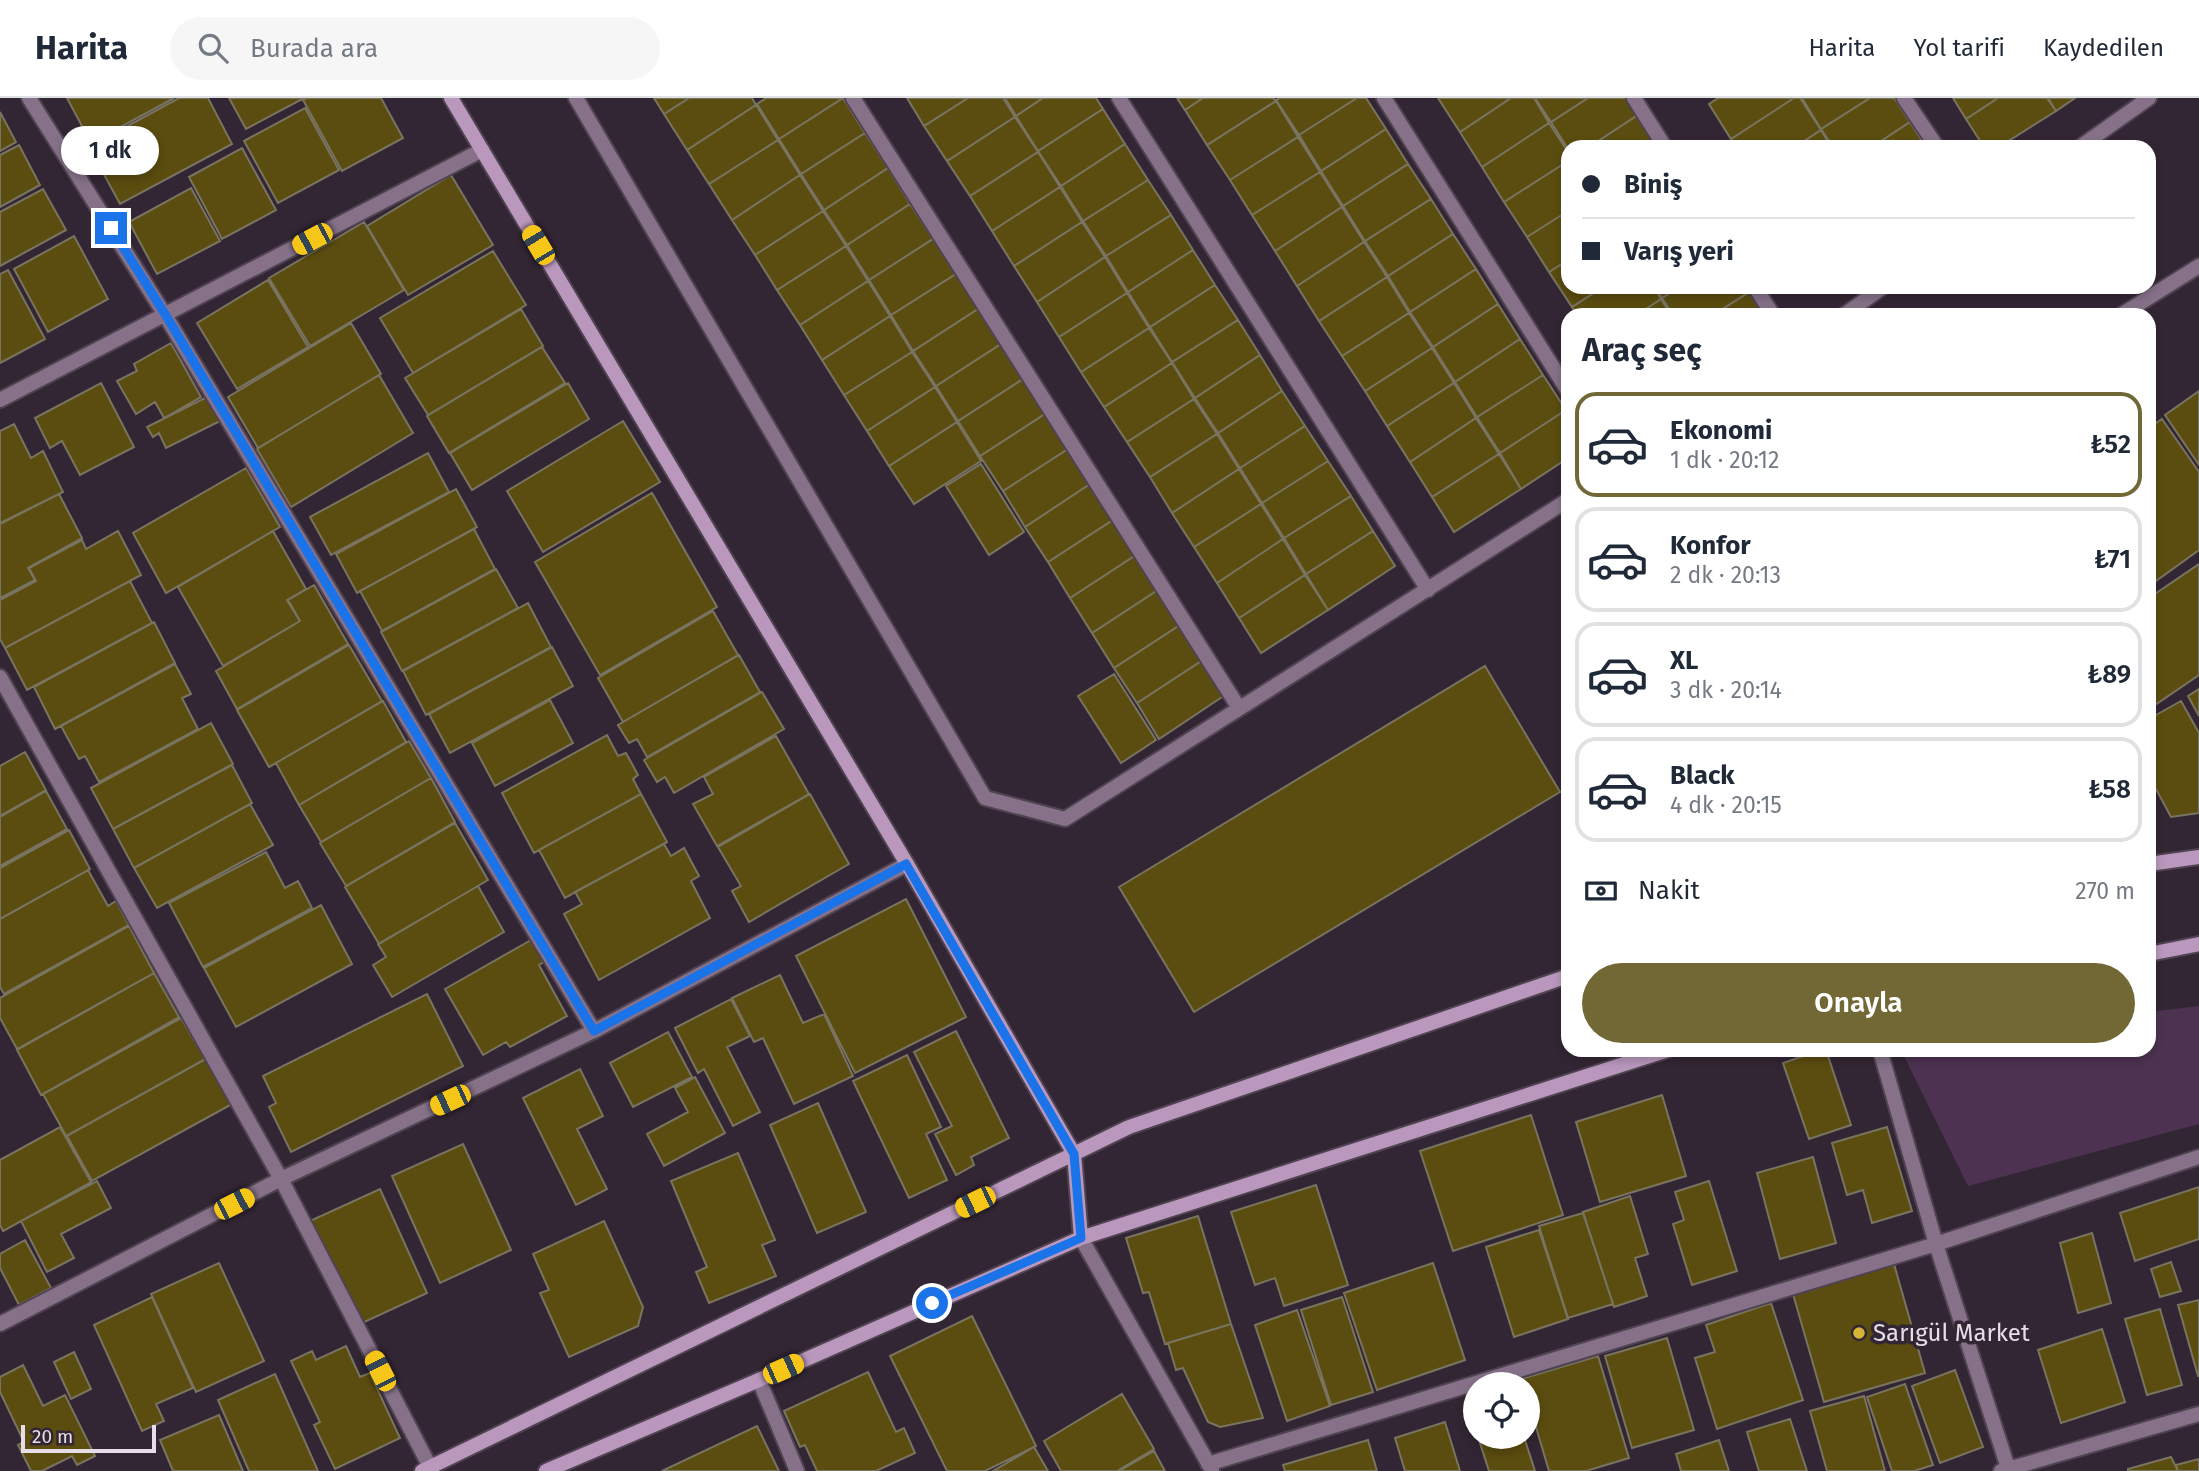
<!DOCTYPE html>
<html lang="tr">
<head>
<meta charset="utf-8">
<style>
	:root { --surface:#fff; --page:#f6f6f7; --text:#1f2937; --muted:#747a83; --line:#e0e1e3; --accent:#716836 }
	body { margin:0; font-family:"Fira Sans",sans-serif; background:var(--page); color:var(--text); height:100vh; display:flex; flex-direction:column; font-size:26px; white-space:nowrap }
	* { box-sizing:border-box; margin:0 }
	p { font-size:23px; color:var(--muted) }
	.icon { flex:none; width:38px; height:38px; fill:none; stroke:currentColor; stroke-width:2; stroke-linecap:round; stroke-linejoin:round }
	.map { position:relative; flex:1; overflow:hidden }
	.sheet { position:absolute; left:1561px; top:210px; width:595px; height:749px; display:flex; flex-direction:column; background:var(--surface); border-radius:21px; box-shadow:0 4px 10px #0003 }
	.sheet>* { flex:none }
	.top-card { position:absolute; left:1561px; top:42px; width:595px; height:154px; border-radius:21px; box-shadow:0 4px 10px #0003; display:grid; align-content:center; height:154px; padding:0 21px; background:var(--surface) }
	.fabs { position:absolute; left:1463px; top:1274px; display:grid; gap:14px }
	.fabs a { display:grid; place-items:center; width:77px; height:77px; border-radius:50%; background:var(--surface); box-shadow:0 4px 10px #0003; font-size:35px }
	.scale { position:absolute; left:21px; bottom:18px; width:135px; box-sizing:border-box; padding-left:7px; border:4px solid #e6dee7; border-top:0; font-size:19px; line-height:24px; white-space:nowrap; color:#e6dee7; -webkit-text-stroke:5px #332634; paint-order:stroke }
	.end { position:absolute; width:32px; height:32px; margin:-16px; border:9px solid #1a73e8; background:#fff; box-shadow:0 0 0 4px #fff }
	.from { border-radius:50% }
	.bubble { position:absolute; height:49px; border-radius:24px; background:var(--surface); box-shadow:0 4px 10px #0003; font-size:23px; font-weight:600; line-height:49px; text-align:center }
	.car { position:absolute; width:21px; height:42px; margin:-21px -10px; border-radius:9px; box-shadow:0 0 5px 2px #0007; background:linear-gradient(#f5c518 24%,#345 0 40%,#f5c518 0 76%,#345 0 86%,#f5c518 0) }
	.top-card b { display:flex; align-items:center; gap:24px; height:66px; font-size:26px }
	.top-card b+b { border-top:2px solid var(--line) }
	.top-card i { width:18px; height:18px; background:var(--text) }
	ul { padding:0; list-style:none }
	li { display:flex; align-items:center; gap:21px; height:105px; margin:0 14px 10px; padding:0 7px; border:4px solid var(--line); border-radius:21px }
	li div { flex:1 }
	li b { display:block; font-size:26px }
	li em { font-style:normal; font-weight:600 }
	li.on { border-color:var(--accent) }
	li>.icon { width:63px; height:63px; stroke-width:1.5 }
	h2 { padding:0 21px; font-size:32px; line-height:84px }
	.pay { display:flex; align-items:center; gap:18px; height:77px; padding:0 21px; font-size:26px }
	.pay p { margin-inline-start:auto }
	.action { display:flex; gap:14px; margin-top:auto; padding:14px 21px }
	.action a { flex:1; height:80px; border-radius:42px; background:var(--accent); color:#fff; font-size:28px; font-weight:600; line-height:80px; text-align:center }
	header { display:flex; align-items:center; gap:42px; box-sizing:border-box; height:98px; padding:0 35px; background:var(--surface); border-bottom:2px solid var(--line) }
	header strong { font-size:33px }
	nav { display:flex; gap:38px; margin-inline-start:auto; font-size:24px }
	.search { width:490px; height:63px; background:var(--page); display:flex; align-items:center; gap:18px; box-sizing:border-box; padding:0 24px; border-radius:38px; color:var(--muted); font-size:26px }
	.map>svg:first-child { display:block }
	.green { fill:#4d3351 }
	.building { fill:#5b4c0f; stroke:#797460; stroke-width:2 }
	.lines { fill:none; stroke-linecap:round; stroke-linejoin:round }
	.lane-casing { stroke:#504351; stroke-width:18 }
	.street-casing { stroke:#504351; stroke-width:18 }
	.secondary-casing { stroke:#504351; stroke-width:18 }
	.lane { stroke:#867189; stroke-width:14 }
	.street { stroke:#867189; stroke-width:14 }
	.secondary { stroke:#ba98be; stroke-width:14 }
	.route { stroke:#1a73e8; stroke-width:9 }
	.poi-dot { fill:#d5b534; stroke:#332634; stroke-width:2.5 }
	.labels { text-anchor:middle; stroke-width:7; stroke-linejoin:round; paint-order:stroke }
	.poi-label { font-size:24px; fill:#e6dee7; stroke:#332634; text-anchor:start }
</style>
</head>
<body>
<header>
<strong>Harita</strong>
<div class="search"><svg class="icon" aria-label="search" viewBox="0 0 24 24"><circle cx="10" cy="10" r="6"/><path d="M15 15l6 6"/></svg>Burada ara</div>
<nav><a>Harita</a><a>Yol tarifi</a><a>Kaydedilen</a></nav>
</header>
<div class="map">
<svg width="2199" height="1373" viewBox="0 0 2199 1373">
	<rect width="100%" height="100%" fill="#332634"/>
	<path class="green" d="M2199,908V1026L1968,1088L1901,952H2149V914Z"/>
	<path class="building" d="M67,0H174L91,45Z
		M179,0H208L232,46L120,106L89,49Z
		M229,0H304L246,31Z
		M307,0H381L403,40L342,73L303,2Z
		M654,0H689L664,16Z
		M689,0H752L756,7L687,52L664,16Z
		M766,0H843L779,41L757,6Z
		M843,0L865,35L801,76L779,41Z
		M907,0H968L924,28Z
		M968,0H1003L1015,19L947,63L924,28Z
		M1005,0H1043L1016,18Z
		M1043,0H1096L1103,11L1038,53L1016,18Z
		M1177,0H1203L1185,12Z
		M1203,0H1273L1276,3L1207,47L1185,12Z
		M1280,0H1357L1299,37L1276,2Z
		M1357,0H1366L1386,31L1321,73L1299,37Z
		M1438,0H1511L1460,34Z
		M1511,0H1534L1549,25L1482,69L1460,34Z
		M1535,0H1588L1551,24Z
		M1588,0H1627L1638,17L1589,49H1568V51L1551,24Z
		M1718,0H1794L1731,41L1709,6Z
		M1794,0H1800L1821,32L1795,49H1736L1731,41Z
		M1802,0H1870L1821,31Z
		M1870,0H1894L1910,24L1872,49H1833L1821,31Z
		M1953,0H1998L1966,21Z
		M1998,0H2047L2056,13L1999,49H1984L1966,21Z
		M2048,0H2075L2056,13Z
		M1276,3L1298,39L1230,82L1207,47Z
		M756,7L778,42L709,86L687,52Z
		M305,10L339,72L278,105L244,43Z
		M1103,11L1125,46L1061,88L1038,53Z
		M0,14L16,44L0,53Z
		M1638,17L1659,49H1589Z
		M1015,19L1038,54L970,98L947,63Z
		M1910,24L1926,49H1872Z
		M1549,25L1568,54V63L1504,104L1482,69Z
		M1386,31L1408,66L1343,108L1321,73Z
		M1821,32L1831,49H1795Z
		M865,35L888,70L824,112L801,76Z
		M1298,39L1320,74L1252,117L1230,82Z
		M778,42L800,77L732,122L709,86Z
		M1125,46L1148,82L1083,123L1061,88Z
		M19,47L40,87L0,109V57Z
		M242,50L276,112L222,141L189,79Z
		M1038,54L1060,89L992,133L970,98Z
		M1568,63V113L1527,139L1504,104Z
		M1408,66L1431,101L1365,143L1343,108Z
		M888,70L910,106L847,147L824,112Z
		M1320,74L1342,109L1275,153L1252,117Z
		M451,77L493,147L408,197L367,128Z
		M800,77L823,113L755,157L732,122Z
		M1148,82L1171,117L1106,158L1083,123Z
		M1060,89L1082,124L1014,168L992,133Z
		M191,90L220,143L157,176L129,124Z
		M43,91L66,132L0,168V114Z
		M1431,101L1453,136L1388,178L1365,143Z
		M910,106L933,141L869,182L847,147Z
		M1342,109L1364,144L1297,188L1275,153Z
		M823,113L846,148L777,192L755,157Z
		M1568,113V162L1549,174L1527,139Z
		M1171,117L1193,152L1128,194L1106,158Z
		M364,124L404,192L310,248L269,180Z
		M1082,124L1105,159L1037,204L1014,168Z
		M1453,136L1476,171L1410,214L1388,178Z
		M74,138L108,201L48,234L14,171Z
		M933,141L956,176L891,217L869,182Z
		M1364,144L1387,179L1319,223L1297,188Z
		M846,148L868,183L800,227L777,192Z
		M1193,152L1215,187L1150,229L1128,194Z
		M493,153L526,207L413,275L380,220Z
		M1105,159L1127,195L1059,239L1037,204Z
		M1568,162V189H1603L1572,209L1549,174Z
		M1476,171L1498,206L1433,249L1410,214Z
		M8,172L45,241L0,265V176Z
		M956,176L978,211L913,253L891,217Z
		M1387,179L1409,215L1342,258L1319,223Z
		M268,182L308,249L237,291L197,225Z
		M868,183L890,218L822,262L800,227Z
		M1215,187L1238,222L1172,264L1150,229Z
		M1603,189H1654L1661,201L1637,217H1577L1572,209Z
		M1655,189H1679L1662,200Z
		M1679,189H1748L1751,193L1713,217H1673L1662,200Z
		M1751,193L1766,217H1713Z
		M1127,195L1149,230L1081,274L1059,239Z
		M1661,201L1671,217H1637Z
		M1498,206L1520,241L1455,284L1433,249Z
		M521,211L543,248L428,317L405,280Z
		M978,211L1001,246L936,288L913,253Z
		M1409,215L1432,250L1365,293L1342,258Z
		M890,218L912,254L844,297L822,262Z
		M1238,222L1260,257L1195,300L1172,264Z
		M351,225L381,276L258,350L228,299Z
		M1149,230L1172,265L1104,309L1081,274Z
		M1520,241L1543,277L1477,319L1455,284Z
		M171,245L201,299L164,320L155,304L136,316L117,283L137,273L134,266Z
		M1001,246L1023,281L958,323L936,288Z
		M542,249L565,285L449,355L427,318Z
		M1432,250L1454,285L1387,328L1365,293Z
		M912,254L935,289L867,333L844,297Z
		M1260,257L1282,293L1218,335L1195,300Z
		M1172,265L1194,301L1127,344L1104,309Z
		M379,277L413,335L291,409L257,351Z
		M1543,277L1566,312L1500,355L1477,319Z
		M1023,281L1045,316L980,358L958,323Z
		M101,285L134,349L80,377L62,343L50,350L35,320Z
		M568,285L589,321L472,392L450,355Z
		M1454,285L1476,320L1410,364L1387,328Z
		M935,289L957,324L889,368L867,333Z
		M1282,293L1305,328L1240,370L1218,335Z
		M2199,293V367L2165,317Z
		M207,299L220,323L166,350L159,335L153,339L147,329Z
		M1194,301L1217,336L1150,379L1127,344Z
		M1566,312L1568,316V360L1521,391L1500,355Z
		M1045,316L1068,351L1003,393L980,358Z
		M1476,320L1499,356L1432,399L1410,364Z
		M2162,321L2199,374V452L2149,488V330Z
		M623,323L660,384L543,454L507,393Z
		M957,324L981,363L914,406L889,368Z
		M14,326L31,360L43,353L63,394L0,425V333Z
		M1305,328L1328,363L1262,405L1240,370Z
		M1217,336L1239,371L1172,415L1150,379Z
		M1068,351L1090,386L1025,429L1003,393Z
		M428,355L449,394L331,457L310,419Z
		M1499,356L1521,391L1454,434L1432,399Z
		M1328,363L1351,398L1284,440L1262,405Z
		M981,366L1024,434L989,457L946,388Z
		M246,370L280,429L166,495L133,435Z
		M1239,371L1261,406L1194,449L1172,415Z
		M1090,386L1113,422L1048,464L1025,429Z
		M456,391L477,429L357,495L336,456Z
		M652,395L717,509L600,577L535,464Z
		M59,396L82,440L28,470L35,482L0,500V426Z
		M1351,398L1373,433L1306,476L1284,440Z
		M1261,406L1283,441L1217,485L1194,449Z
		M1113,422L1136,457L1070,500L1048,464Z
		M474,431L495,471L382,533L360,493Z
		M118,433L141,477L5,550L0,541V502L36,483L29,470L82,442L86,451Z
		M273,433L306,491L287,502L300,523L223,568L178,489Z
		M1373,433L1395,468L1328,512L1306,476Z
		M1283,441L1305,477L1239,520L1217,485Z
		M1136,457L1158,492L1092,535L1070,500Z
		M2199,466V577L2149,611V500Z
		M496,471L518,510L402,573L381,534Z
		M1305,477L1328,512L1261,555L1239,520Z
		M130,483L152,525L27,592L5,550Z
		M314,487L348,546L237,611L216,573L300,523L288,502Z
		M1158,492L1180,527L1114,570L1092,535Z
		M528,505L551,549L426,617L403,573Z
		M713,513L738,557L623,624L598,580Z
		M154,524L175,565L55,631L34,589Z
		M1180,527L1203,562L1137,605L1114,570Z
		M349,547L382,603L269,669L237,612Z
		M552,549L573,588L450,655L429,616Z
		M739,557L760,594L647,659L637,641L629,645L618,627Z
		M1203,562L1225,597L1159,641L1137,605Z
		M175,566L191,596L182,600L198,631L99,684L85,658L79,661L61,628Z
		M1485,568L1560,694L1194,914L1119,789Z
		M1114,576L1156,642L1121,665L1078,598Z
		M2199,591V618L2188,598Z
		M762,594L784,631L674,695L665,679L657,684L644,662Z
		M550,602L573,645L495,688L472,645Z
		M383,603L406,644L299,707L276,665Z
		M2181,603L2199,635V715L2171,719L2149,678V621Z
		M211,625L233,666L113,731L91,690Z
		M607,637L618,658L626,655L638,677L633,681L641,696L534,755L502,695Z
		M776,638L809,696L717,748L693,706L713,696L704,679Z
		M409,643L431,680L321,744L299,707Z
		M25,654L46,692L0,718V668Z
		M232,667L252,705L134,770L113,731Z
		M431,680L455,724L346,788L320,745Z
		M46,693L67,731L0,768V719Z
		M641,696L667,744L565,800L539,752Z
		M810,696L849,766L749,824L732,793L741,788L718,749Z
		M250,706L273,747L157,810L134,770Z
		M455,725L488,782L379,846L345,789Z
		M69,732L90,771L0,821V770Z
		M664,746L671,758L684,750L699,778L691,783L710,820L599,882L564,816L582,806L575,794Z
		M266,754L285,790L298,783L312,810L203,869L169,805Z
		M88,772L108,808L116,803L129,827L4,896L0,889V821Z
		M478,788L504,834L392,899L373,867L386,859L378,846Z
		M906,801L966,919L855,975L796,858Z
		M321,807L352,866L236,929L204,870Z
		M129,828L154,875L17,951L0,920V900Z
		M531,842L544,864L539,867L567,918L510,949L506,944L483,957L445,891Z
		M154,875L179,919L41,997L17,952Z
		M780,877L803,925L824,916L853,978L794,1006L763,940L754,944L732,900Z
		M427,896L463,968L291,1054L269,1009L276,1005L263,978Z
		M731,901L750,938L727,949L760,1014L733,1028L704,971L698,975L675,930Z
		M181,920L205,961L66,1038L43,996Z
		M956,933L1009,1040L971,1059L974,1067L956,1077L935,1036L952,1028L914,954Z
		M668,934L692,979L633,1009L610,965Z
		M1821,952H1826L1851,1027L1809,1041L1783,965Z
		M907,957L941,1029L926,1036L947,1082L909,1100L853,983Z
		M206,961L232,1006L92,1083L67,1038Z
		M580,971L603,1018L577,1031L607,1091L576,1107L523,1000Z
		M695,979L725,1035L664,1068L647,1036L688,1014L675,990Z
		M1662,997L1686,1078L1600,1104L1576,1024Z
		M818,1005L866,1114L817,1135L770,1027Z
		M1531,1017L1563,1117L1453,1153L1420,1053Z
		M60,1029L91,1084L3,1133L0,1127V1062Z
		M1887,1029L1912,1113L1872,1125L1863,1092L1847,1097L1832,1045Z
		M463,1046L511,1152L440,1185L392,1078Z
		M738,1055L775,1142L762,1147L776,1178L709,1205L696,1174L707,1169L671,1083Z
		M1813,1059L1836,1145L1780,1161L1757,1075Z
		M97,1083L111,1110L61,1136L74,1160L47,1174L21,1123Z
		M1709,1083L1737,1173L1692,1187L1673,1126L1684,1122L1675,1094Z
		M1316,1087L1348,1187L1284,1208L1275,1180L1255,1187L1231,1114Z
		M2199,1089V1141L2135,1163L2120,1115Z
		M380,1091L427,1195L358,1227L310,1123Z
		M1630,1098L1648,1156L1635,1160L1647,1198L1614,1209L1583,1114Z
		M1583,1115L1613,1206L1568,1220L1539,1128Z
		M1198,1118L1231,1226L1165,1246L1149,1194L1143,1195L1126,1140Z
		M604,1123L643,1209L638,1228L569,1259L540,1195L549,1192L533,1156Z
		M1539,1132L1568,1221L1514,1239L1486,1149Z
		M2092,1135L2111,1205L2078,1215L2060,1145Z
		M25,1142L51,1190L19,1207L0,1170V1156Z
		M2171,1164L2181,1193L2160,1199L2151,1171Z
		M219,1165L264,1263L196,1294L151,1196Z
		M1433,1165L1465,1262L1377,1292L1344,1195Z
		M1894,1166L1925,1275L1824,1304L1793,1196Z
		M152,1199L193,1290L156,1306L164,1323L142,1333L94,1227Z
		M1342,1199L1373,1294L1331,1307L1301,1212Z
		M2199,1202V1278H2198L2178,1207Z
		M1771,1205L1803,1302L1717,1331L1695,1260L1715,1254L1706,1227Z
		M2160,1211L2182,1287L2147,1297L2125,1221Z
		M1297,1212L1330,1308L1287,1323L1255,1227Z
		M972,1218L1036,1348L985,1373H947L890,1258Z
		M1231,1226L1263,1320L1220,1329L1208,1324L1183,1270L1176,1272L1168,1245Z
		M2102,1231L2125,1304L2061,1325L2038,1252Z
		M1667,1240L1694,1332L1632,1350L1605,1258Z
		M346,1248L360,1279L370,1275L400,1340L335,1371L314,1327L320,1324L291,1263L312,1253L316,1262Z
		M74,1254L91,1291L71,1301L54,1264Z
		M1598,1258L1629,1360L1586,1373H1549L1528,1302V1286H1523L1521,1281Z
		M23,1267L43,1308L65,1297L95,1358L77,1367L72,1358L42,1373H31L18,1347L24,1344L0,1294V1279Z
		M1955,1272L1983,1349L1940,1365L1912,1288Z
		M868,1274L896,1334L904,1330L915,1355L876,1373H817L805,1347L800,1349L784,1313Z
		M275,1276L318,1373H249L218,1302Z
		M1905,1286L1933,1367L1914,1373H1892L1867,1299Z
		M1122,1296L1154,1351L1117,1373H1061L1044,1343Z
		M1864,1298L1885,1373H1827L1810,1313Z
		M219,1317L243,1373H173L160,1342Z
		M1790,1321L1807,1373H1759L1747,1334Z
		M1445,1324L1460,1373H1405L1395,1340Z
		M757,1328L779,1373H662Z
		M1478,1339H1524L1535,1373H1489Z
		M1368,1342L1377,1373H1285L1283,1367Z
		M1719,1342L1729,1373H1681L1676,1356Z
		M1034,1349L1048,1373H993Z
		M1154,1353L1165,1373H1119Z
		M2171,1359L2178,1373H2128V1371Z
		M2199,1361V1373H2178L2176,1367Z"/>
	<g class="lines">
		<g class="lane-casing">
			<path id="lane" d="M576,0L985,700L1065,721L1568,402
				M853,0L1239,610
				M1119,0L1428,492
				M1384,0L1568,293
				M1634,0L1665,49
				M1904,0L1937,49
				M2080,49L2149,0
				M1755,189L1773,217
				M1844,217L1883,189
				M2121,217L2199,168"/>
		</g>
		<g class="street-casing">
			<path id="street" d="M29,0L165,217L594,933
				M0,302L482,52
				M0,579L281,1081L430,1369
				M1880,952L1936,1146L2009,1373
				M1081,1140L1212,1372
				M0,1226L281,1081L594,933L907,766
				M759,1282L797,1373
				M1208,1366L1936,1146L2199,1059
				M2001,1373L2199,1316"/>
		</g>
		<g class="secondary-casing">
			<path id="secondary" d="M451,0L907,766L1074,1056L1081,1140
				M2149,766L2199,759
				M2149,856L2199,846
				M422,1373L1129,1029L1568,878
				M546,1373L759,1282L1081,1140L1668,952"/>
		</g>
		<use href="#lane" class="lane"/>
		<use href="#street" class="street"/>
		<use href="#secondary" class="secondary"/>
	</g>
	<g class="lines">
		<path class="route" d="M111,130L165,216L594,933L906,766L1074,1056L1081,1140L932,1205"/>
	</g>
	<circle class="poi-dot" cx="1859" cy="1235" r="7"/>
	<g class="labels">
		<g class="poi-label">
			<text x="1873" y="1243">Sarıgül Market</text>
		</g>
	</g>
</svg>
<div class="fabs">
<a><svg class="icon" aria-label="locate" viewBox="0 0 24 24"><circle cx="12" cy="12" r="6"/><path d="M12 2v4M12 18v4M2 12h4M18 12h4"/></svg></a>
</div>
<div class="scale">20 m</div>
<i class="end from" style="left:932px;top:1205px"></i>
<i class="end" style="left:111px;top:130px"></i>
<div class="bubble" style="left:61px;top:28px;width:98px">1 dk</div>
<i class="car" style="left:312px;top:141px;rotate:242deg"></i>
<i class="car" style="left:538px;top:147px;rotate:329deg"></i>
<i class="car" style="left:450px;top:1002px;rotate:245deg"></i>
<i class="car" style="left:975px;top:1104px;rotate:244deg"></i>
<i class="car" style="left:234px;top:1106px;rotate:63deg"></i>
<i class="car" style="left:783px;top:1271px;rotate:66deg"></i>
<i class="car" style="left:380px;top:1273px;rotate:333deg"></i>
<div class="top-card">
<b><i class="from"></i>Biniş</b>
<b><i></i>Varış yeri</b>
</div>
<section class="sheet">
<h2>Araç seç</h2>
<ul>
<li class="on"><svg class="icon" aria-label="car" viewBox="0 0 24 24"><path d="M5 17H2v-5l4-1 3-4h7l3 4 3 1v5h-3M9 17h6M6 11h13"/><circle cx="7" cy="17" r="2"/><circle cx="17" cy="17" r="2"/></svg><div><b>Ekonomi</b><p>1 dk · 20:12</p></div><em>₺52</em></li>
<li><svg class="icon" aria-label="car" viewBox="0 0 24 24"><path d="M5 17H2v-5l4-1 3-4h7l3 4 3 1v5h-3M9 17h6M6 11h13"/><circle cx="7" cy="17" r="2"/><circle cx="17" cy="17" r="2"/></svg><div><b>Konfor</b><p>2 dk · 20:13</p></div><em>₺71</em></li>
<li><svg class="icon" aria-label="car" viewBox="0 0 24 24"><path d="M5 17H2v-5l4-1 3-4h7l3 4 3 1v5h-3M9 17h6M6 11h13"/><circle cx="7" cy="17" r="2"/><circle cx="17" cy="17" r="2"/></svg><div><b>XL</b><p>3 dk · 20:14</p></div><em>₺89</em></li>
<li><svg class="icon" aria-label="car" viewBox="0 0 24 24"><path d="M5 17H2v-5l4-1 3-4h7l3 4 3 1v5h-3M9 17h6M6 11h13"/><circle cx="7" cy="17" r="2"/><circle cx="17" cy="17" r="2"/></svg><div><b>Black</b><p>4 dk · 20:15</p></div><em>₺58</em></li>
</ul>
<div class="pay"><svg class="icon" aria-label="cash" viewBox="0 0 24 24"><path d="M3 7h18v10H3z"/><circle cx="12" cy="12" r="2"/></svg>Nakit<p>270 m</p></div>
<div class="action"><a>Onayla</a></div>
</section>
</div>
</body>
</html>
